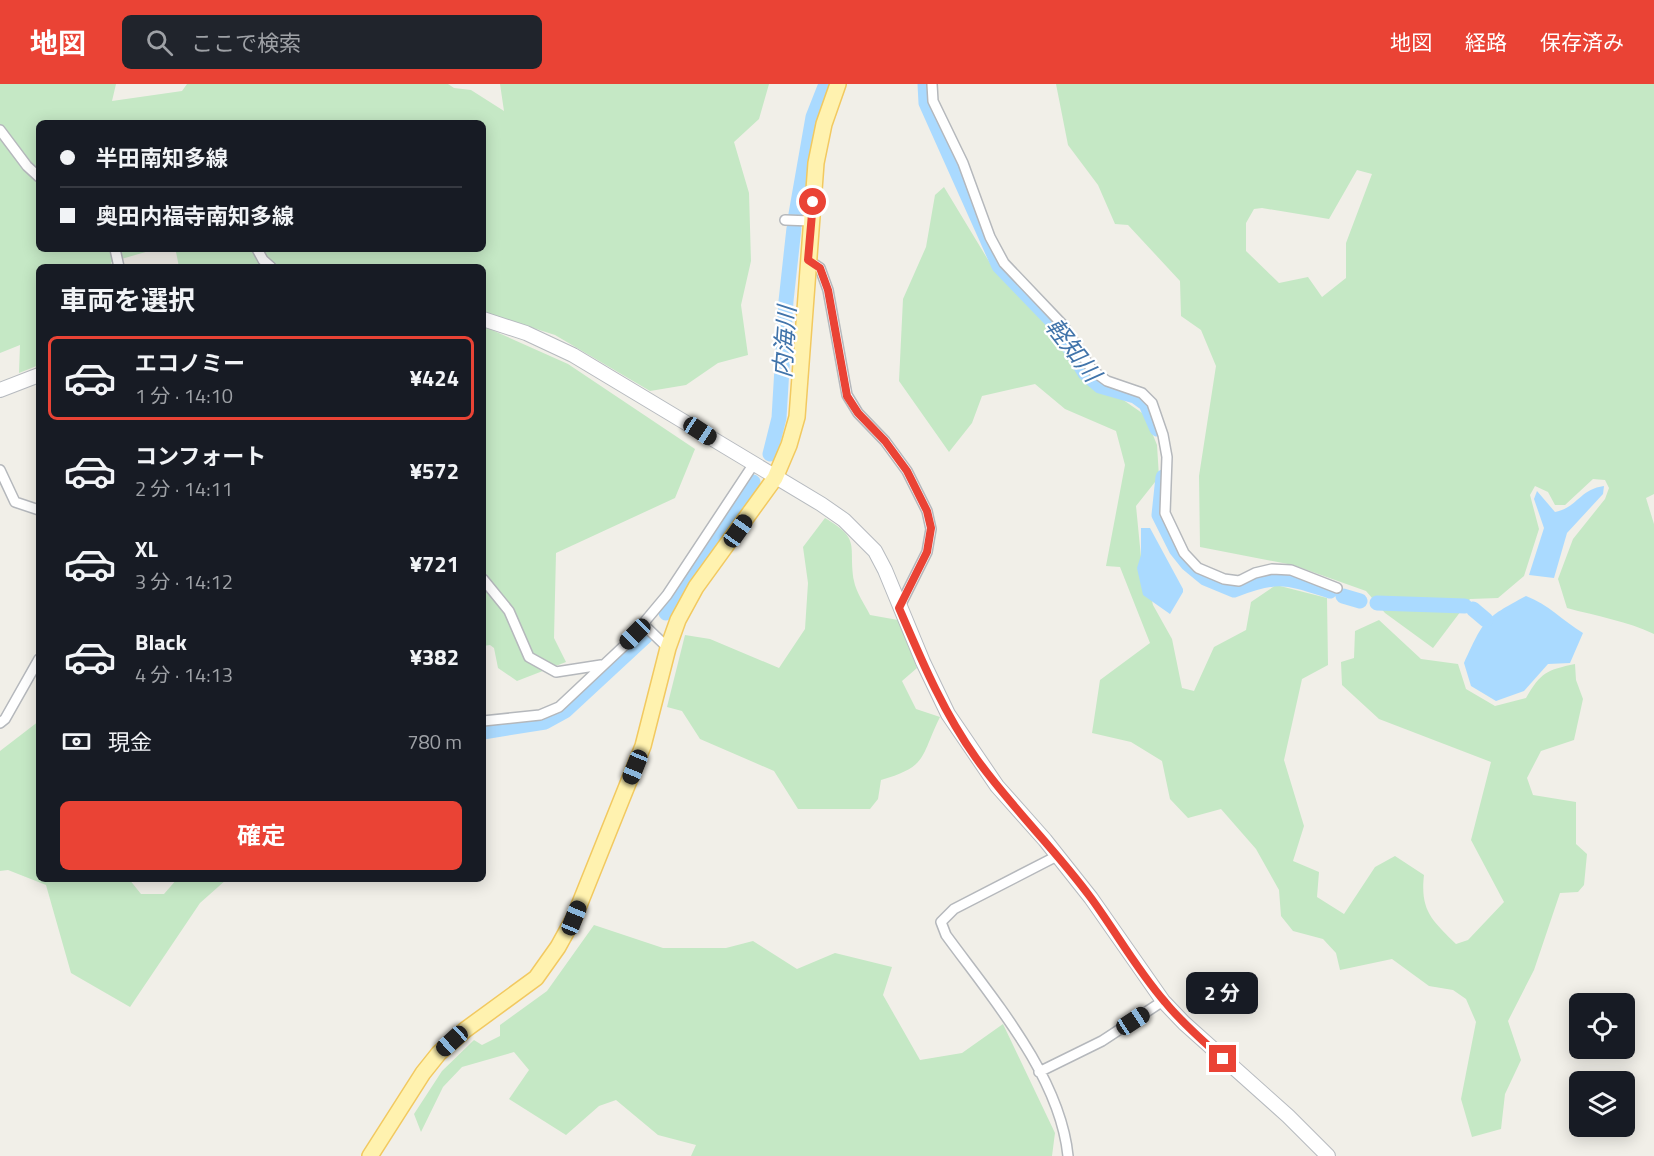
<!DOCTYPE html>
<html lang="ja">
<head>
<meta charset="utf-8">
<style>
	:root { --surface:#171b24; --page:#20242c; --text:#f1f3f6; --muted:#9ea1a6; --line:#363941; --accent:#ea4335 }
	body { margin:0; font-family:"Titillium Web","Noto Sans JP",sans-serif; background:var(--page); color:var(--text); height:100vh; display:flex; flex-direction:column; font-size:22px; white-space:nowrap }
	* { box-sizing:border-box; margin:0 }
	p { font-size:20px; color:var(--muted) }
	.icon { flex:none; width:33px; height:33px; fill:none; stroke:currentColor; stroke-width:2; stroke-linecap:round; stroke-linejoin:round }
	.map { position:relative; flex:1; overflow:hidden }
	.details { position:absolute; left:36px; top:180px; width:450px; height:618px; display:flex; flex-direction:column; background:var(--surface); border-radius:9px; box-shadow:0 3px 15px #0003 }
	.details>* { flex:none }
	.guide { position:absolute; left:36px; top:36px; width:450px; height:132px; border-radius:9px; box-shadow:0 3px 15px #0003; display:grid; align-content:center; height:132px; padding:0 24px; background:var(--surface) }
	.fabs { position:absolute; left:1569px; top:909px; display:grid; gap:12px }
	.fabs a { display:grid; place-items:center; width:66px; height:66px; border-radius:9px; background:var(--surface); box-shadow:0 3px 15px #0003; font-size:30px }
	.end { position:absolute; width:27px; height:27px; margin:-14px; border:8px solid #ea4335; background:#fff; box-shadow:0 0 0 3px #fff }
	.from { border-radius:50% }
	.bubble { position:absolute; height:42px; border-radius:9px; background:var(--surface); box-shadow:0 3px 15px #0003; font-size:20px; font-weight:700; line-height:42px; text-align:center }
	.car { position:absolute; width:18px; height:36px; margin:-18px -9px; border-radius:8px; box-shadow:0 0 4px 2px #0007; background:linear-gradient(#222 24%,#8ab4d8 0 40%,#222 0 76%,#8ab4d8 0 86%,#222 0) }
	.guide b { display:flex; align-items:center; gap:21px; height:57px; font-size:22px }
	.guide b+b { border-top:2px solid var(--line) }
	.guide i { width:15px; height:15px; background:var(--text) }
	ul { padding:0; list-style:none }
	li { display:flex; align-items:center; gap:18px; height:84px; margin:0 12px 9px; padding:0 12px; border:3px solid transparent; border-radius:9px }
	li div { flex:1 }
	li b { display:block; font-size:22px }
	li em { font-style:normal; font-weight:700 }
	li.current { border-color:var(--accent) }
	li>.icon { width:54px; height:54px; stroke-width:1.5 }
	h2 { padding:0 24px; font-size:27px; line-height:72px }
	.pay { display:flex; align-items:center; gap:15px; height:66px; padding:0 24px; font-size:22px }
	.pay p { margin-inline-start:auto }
	.cta { display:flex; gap:12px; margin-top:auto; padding:12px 24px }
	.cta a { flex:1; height:69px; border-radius:9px; background:var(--accent); color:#fff; font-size:24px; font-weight:700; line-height:69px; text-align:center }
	header { display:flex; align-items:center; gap:36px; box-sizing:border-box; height:84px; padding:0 30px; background:var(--accent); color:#fff }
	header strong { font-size:28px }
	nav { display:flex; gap:33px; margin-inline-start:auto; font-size:21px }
	.search { width:420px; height:54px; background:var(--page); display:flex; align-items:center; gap:15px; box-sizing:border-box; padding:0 21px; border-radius:9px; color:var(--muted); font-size:22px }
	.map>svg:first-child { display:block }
	.green { fill:#c5e8c5; fill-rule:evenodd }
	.water { fill:#aadaff }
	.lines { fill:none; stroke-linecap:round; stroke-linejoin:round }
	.river { stroke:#aadaff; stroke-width:15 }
	.street-casing { stroke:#b5b8bc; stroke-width:12 }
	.secondary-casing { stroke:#b6babf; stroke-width:16 }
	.primary-casing { stroke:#f2c960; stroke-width:18 }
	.street { stroke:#fff; stroke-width:9 }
	.secondary { stroke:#fff; stroke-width:14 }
	.primary { stroke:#fff2af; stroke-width:15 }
	.route { stroke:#ea4335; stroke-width:8 }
	.labels { text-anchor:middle; stroke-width:4.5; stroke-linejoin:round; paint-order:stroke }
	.water-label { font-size:24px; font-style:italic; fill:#4174aa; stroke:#fff }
</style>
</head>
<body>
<header>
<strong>地図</strong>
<div class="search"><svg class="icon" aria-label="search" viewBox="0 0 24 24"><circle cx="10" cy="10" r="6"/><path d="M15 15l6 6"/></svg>ここで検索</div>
<nav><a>地図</a><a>経路</a><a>保存済み</a></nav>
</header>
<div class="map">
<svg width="1654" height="1072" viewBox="0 0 1654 1072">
	<rect width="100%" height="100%" fill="#f1efe8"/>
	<path class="green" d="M0,0H116L112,17L182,7L187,0H448L454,4L471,6L504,27L500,0H769L759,35L734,58L749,109L751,177L741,221L748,271L718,279L686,301L650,307L555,251L483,228V183H179L176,168L163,165H483V39H39V165H156L111,178L112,183H39V281L19,289L20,261L0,269Z
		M1056,0H1654V410L1646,414L1654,440V550C1627,537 1596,532 1567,524L1558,495L1573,455L1605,415L1609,404L1605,396L1593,395L1565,421H1555L1548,408L1535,402L1530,411L1539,445L1524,492L1498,514L1470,515L1433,564L1385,529L1366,507L1293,481L1200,463L1199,392L1216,282L1201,246L1181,232L1180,197L1128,141L1115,140L1098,101L1068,61ZM1357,86L1372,90L1346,159V194L1322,213L1308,193L1279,199L1246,167V139L1254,125L1262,124L1329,135Z
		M944,103L993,184L1043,236L1081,292L1097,305L1119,313L1145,331L1157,361L1159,393L1136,422L1141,473L1153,521L1172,555L1182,604L1194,607L1214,563L1246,546L1251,518L1276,501L1327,514L1328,581L1302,595L1284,676L1304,742L1293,777L1319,788L1317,813L1344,830L1375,783L1395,772L1424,791C1420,827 1432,836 1456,860L1468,856L1504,818L1471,756L1491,678L1379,635L1342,601L1341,578L1354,574L1355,547L1379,536L1421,575L1458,580L1466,605L1495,622L1526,614C1541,588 1547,586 1575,580L1576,596L1583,615L1574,656L1541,667L1527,694L1533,711L1576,718V760L1587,770L1584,801L1578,808L1560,809L1534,886L1508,937L1521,976L1505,1010L1501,1045L1472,1053L1461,1015L1476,938L1466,915L1453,906L1429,902L1392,875L1340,886L1336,869L1323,855L1293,847L1281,832L1279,806L1256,765L1221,725L1188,734L1170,715L1162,677L1131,658L1092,649L1100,596L1150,559L1120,483L1106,482L1125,381L1116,347L1065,325L1035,300L982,312L972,339L949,368L899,297L903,215L926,163L935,111Z
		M483,242L568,280L695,365L675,414L556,469L554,554L566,578L517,597L498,584L494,564L490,561L483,562Z
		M825,434C862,456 848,461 854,497C856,508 865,521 870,531L898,536L917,584L902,597L916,625L940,633C920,673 929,682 881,696L878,715L870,725H798L774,687L700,655L682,627L667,623L685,551L710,555L779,584L805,545L808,499L803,463Z
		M39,637V795H129L141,810H164L177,795H227L200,819L130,923L71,889L46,801L8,786L0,787V667Z
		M594,841L663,864H726L753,857L797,885L835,869L892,883L883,911L920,976L962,969L1003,940L1055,1049L1052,1072H691L696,1061L658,1051L616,1016L599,1022L566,1051L509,1015L529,986L514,968L462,983L443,1003L421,1048L414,1030L442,987L474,956L482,961L500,952V941L547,907Z"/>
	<path class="water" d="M1604,402L1603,410L1567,449L1554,494L1529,491L1544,444L1534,415L1537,407L1555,428C1577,424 1580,405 1604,402Z
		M1141,444H1150L1183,505V508L1170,530L1143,511L1137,484L1141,471Z
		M1526,512C1548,520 1563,537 1583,549L1570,579L1548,580L1524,607L1496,617L1471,602L1464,579C1484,536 1483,535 1526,512Z"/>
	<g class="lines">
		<path class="river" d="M925,0L926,19L999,182L1055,240L1085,289L1100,302L1135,312L1146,320L1157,345
			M796,130L813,33L826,0
			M770,370L779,334L786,217L794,144
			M1163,393L1159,431L1176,465L1188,480L1205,494L1234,506C1278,489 1286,493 1330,507
			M1343,512L1360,517
			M1377,519L1465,522
			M1473,525L1486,536
			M666,529L753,398
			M483,648L545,638L565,627L646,552"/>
		<g class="street-casing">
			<path id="street" d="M932,0L933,17L963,79L990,153L1004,179L1063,241L1092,286L1107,297L1142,309L1152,319L1163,351L1167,373L1165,429L1184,469L1198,484L1224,495L1239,497L1255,489L1272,485L1291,486L1337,504
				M0,46L27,82L39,93
				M785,136L811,137
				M115,165L119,183
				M257,165L263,176L271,183
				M808,176L820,184L828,206L847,311L858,329L885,357L907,387L927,427L931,445L927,468L899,524
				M0,386L15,418L39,426
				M483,495L509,527L529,573L556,588L601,581
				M644,541L668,564
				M483,637L540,631L559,623L626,560L667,511L753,381
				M0,639L5,635L39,575
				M1057,772L954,825L941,838L946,851C992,914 1060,992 1068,1072
				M1039,988L1102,957L1163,917"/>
		</g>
		<g class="secondary-casing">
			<path id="secondary" d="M483,235L526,249L573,271L821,420L844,436L875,467L885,486L923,578L948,630L997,702L1045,756L1091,814L1163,917L1184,939L1288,1032L1328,1072
				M0,306L39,291"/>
		</g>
		<g class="primary-casing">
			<path id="primary" d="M370,1072L423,989L439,969L465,946L536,894L558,863L574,834L643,662L668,564L678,536L696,503L775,394L789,361L797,333L816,79L824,40L838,0"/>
		</g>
		<use href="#street" class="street"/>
		<use href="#secondary" class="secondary"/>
		<use href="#primary" class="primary"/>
	</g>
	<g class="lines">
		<path class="route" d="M813,118L808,176L820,184L828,206L847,312L858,329L885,357L907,387L927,427L931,444L927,468L899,524C921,575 943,628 976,674C1011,723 1055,765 1091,814C1116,848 1137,886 1165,918C1182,939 1203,957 1223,975"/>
	</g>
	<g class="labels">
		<g class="water-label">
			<text transform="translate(785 258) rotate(-86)" y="8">内海川</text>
			<text transform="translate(1073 266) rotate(52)" y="8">軽知川</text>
		</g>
	</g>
</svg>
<div class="fabs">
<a><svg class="icon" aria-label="locate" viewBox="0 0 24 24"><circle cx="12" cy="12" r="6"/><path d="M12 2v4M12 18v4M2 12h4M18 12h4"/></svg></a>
<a><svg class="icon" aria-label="layers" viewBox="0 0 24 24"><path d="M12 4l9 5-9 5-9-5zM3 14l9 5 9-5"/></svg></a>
</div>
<i class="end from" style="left:813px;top:118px"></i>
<i class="end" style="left:1223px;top:975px"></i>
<div class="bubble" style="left:1186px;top:888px;width:72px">2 分</div>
<i class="car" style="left:700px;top:347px;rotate:123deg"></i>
<i class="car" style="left:738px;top:447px;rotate:35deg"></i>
<i class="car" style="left:635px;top:550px;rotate:225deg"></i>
<i class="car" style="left:635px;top:683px;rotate:202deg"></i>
<i class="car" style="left:574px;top:834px;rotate:22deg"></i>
<i class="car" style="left:1133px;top:937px;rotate:57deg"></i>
<i class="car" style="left:452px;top:957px;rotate:228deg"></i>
<div class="guide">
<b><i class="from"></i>半田南知多線</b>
<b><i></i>奥田内福寺南知多線</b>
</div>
<section class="details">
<h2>車両を選択</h2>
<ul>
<li class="current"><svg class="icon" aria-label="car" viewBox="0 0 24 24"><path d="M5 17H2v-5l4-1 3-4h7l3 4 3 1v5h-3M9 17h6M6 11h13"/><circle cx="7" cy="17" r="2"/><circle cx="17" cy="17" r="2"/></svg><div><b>エコノミー</b><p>1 分 · 14:10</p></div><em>¥424</em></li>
<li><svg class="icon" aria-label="car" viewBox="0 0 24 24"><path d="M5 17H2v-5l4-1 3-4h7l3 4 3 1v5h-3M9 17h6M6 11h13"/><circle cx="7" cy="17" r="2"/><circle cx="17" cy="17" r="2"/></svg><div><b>コンフォート</b><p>2 分 · 14:11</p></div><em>¥572</em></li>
<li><svg class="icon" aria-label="car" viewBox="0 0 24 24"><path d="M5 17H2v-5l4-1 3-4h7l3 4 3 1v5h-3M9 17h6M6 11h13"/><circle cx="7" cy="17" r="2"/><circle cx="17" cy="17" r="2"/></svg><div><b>XL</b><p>3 分 · 14:12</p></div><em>¥721</em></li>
<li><svg class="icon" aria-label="car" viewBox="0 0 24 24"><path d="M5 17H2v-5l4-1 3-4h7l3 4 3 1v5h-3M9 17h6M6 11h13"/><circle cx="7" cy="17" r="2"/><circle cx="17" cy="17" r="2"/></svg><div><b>Black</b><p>4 分 · 14:13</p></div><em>¥382</em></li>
</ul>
<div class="pay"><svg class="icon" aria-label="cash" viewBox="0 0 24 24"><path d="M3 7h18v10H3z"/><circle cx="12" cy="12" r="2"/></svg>現金<p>780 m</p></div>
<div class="cta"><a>確定</a></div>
</section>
</div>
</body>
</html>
